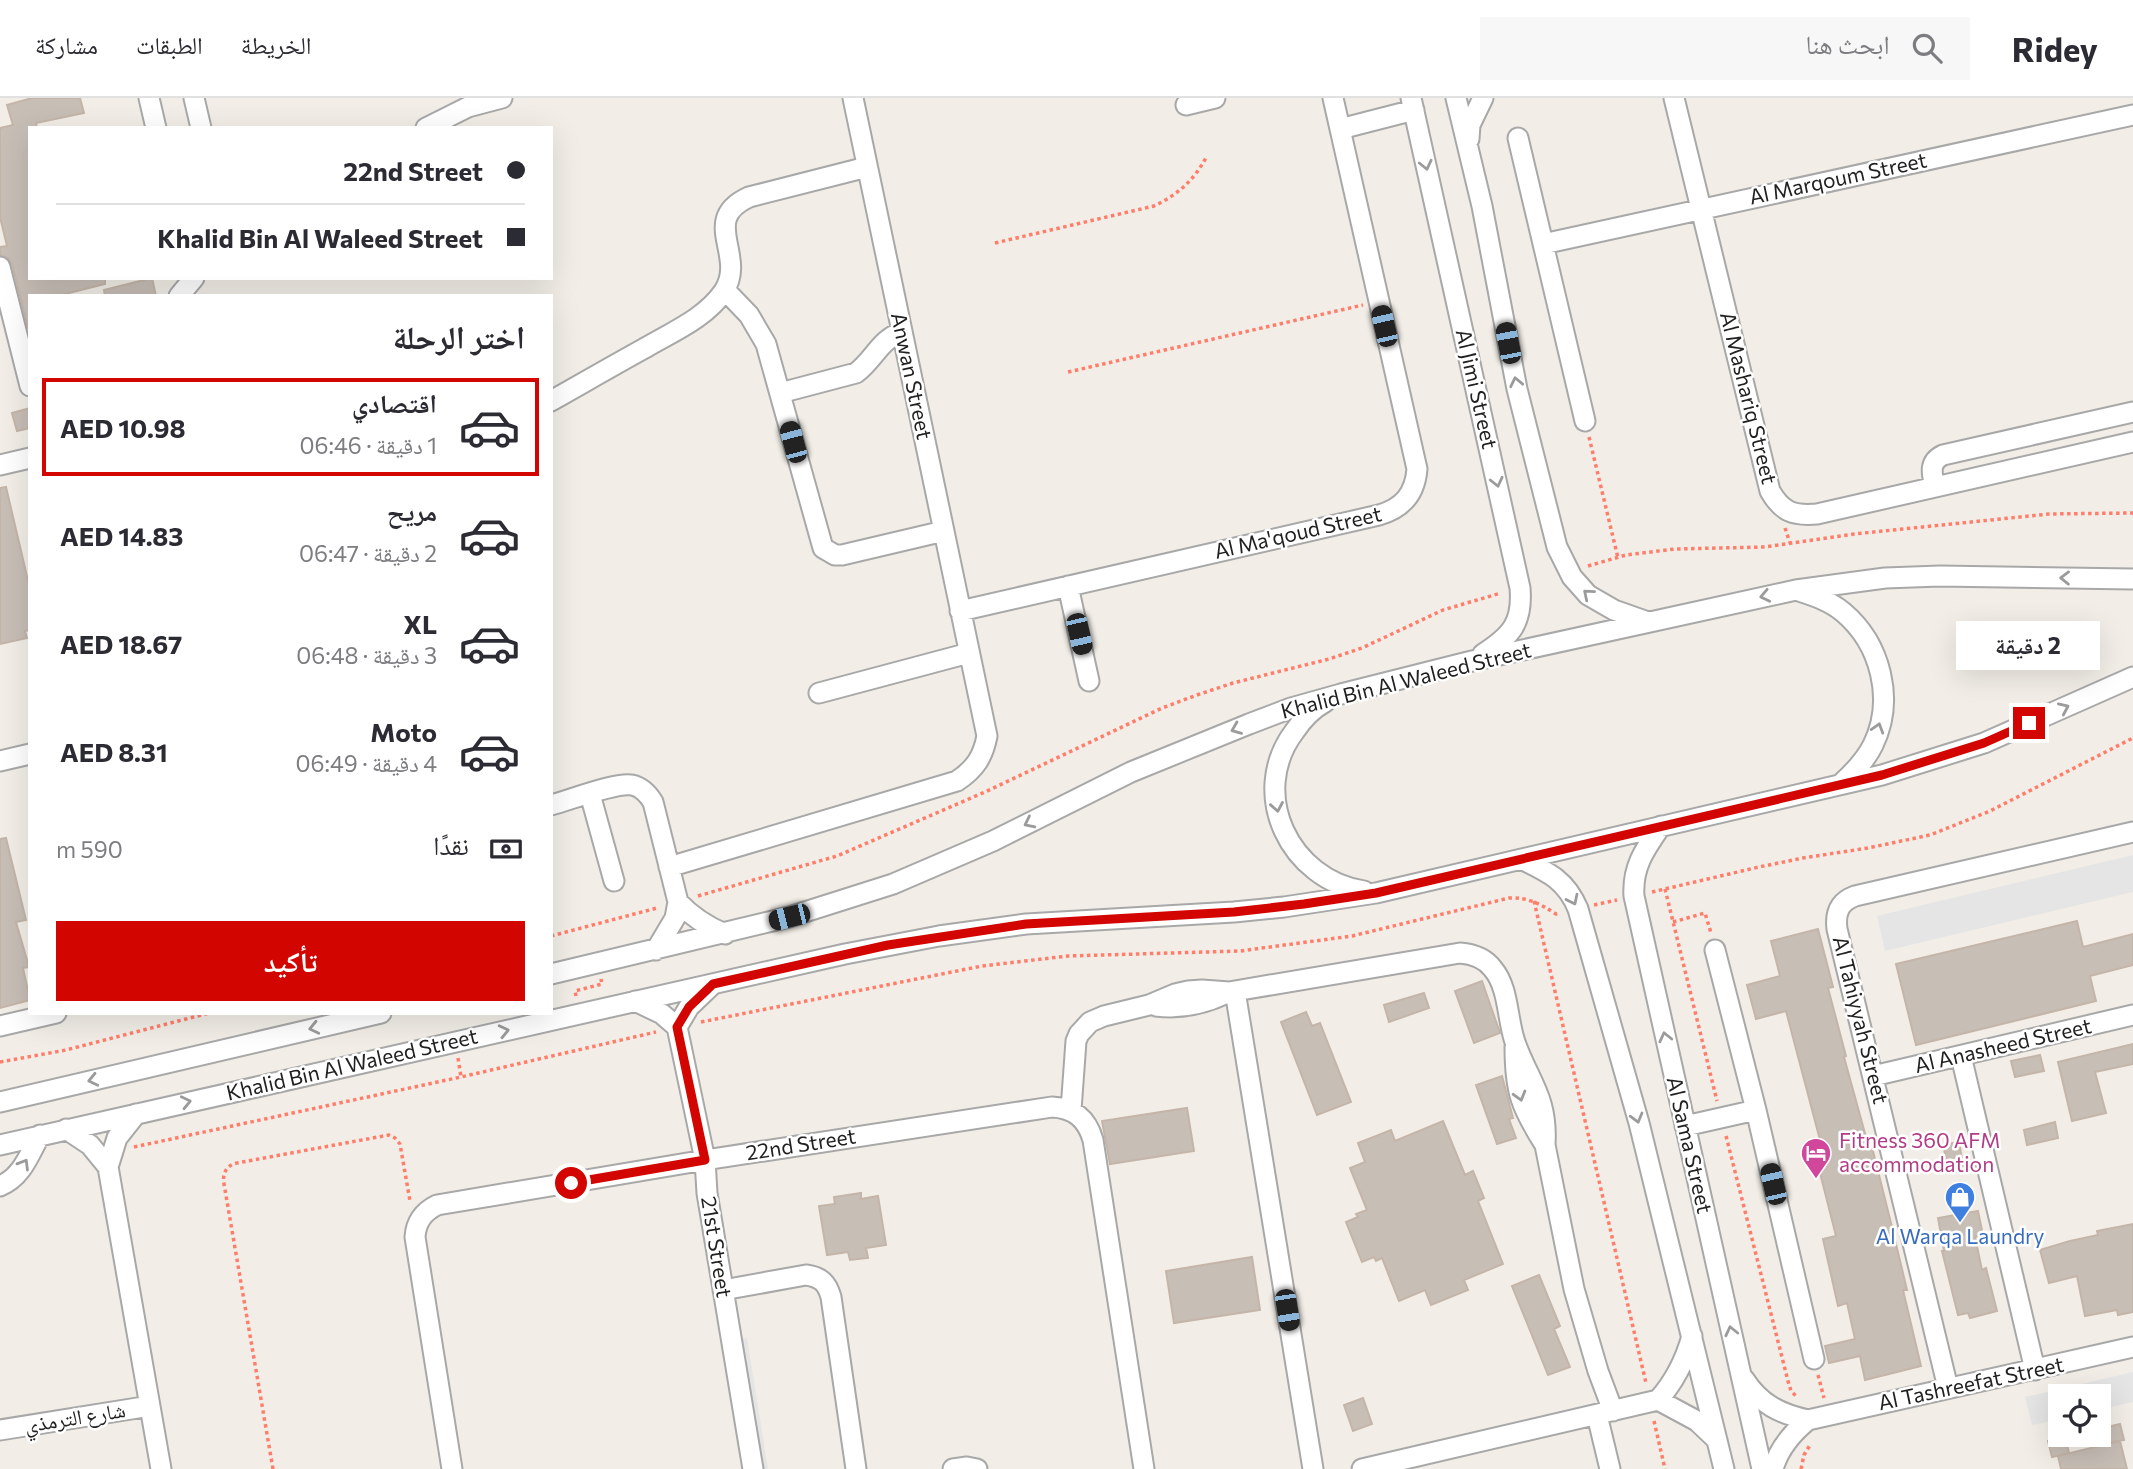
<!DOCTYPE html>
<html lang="ar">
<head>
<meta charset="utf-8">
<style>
	:root { --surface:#fff; --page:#f7f7f7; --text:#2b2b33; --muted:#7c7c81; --line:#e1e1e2; --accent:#d20500 }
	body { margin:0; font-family:Commissioner,"Noto Naskh Arabic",sans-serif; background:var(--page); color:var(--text); direction:rtl; height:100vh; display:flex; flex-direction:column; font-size:26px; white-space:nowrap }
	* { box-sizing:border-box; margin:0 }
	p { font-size:23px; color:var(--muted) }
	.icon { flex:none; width:38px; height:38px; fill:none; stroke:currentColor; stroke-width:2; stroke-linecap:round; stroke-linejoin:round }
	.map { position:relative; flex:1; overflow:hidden; direction:ltr }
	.details { position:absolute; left:28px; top:196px; width:525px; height:721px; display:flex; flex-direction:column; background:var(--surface); border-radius:0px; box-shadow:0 7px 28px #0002; direction:rtl }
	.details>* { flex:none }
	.top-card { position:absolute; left:28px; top:28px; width:525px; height:154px; border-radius:0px; box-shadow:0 7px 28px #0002; direction:rtl; display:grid; align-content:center; height:154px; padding:0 28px; background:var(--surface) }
	.fabs { position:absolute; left:2048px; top:1286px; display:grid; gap:14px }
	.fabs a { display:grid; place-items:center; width:63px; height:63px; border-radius:0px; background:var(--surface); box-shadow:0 7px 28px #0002; font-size:35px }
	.end { position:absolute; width:32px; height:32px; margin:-16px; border:9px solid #d20500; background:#fff; box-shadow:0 0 0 4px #fff }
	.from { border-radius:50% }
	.bubble { position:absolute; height:49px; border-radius:0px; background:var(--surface); box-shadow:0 7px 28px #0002; font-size:23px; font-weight:700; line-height:49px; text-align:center; direction:rtl }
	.car { position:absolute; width:21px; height:42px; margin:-21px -10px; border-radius:9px; box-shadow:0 0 5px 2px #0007; background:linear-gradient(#222 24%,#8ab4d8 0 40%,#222 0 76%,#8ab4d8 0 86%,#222 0) }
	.top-card b { display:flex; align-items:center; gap:24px; height:66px; font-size:26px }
	.top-card b+b { border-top:2px solid var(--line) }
	.top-card i { width:18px; height:18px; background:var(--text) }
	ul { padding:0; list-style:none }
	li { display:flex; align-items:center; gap:21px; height:98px; margin:0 14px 10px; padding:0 14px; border:4px solid transparent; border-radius:0px }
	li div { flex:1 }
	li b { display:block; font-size:26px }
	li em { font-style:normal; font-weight:700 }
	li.current { border-color:var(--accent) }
	li>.icon { width:63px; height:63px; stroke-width:1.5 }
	h2 { padding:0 28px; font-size:32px; line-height:84px }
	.pay { display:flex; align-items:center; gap:18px; height:77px; padding:0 28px; font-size:26px }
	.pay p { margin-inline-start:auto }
	.primary-button { display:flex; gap:14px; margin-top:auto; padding:14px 28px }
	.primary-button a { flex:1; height:80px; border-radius:0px; background:var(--accent); color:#fff; font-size:28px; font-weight:700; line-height:80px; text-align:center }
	header { display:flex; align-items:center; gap:42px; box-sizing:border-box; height:98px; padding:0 35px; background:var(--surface); border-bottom:2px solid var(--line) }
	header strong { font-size:33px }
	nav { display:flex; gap:38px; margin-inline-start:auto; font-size:24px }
	.search { width:490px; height:63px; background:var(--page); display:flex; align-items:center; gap:18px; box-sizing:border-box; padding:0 24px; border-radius:0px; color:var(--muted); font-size:26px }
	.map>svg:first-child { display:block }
	.parking { fill:#e5e5e5 }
	.building { fill:#c7beb6; stroke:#c5b5a8; stroke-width:2 }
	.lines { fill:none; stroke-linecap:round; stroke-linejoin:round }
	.minor-casing { stroke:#a8a8a8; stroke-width:23 }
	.path { stroke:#ff7e6b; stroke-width:3.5; stroke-dasharray:3.5 3.5; stroke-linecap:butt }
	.minor { stroke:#fff; stroke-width:19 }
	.oneway { stroke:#9b9b9b }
	.route { stroke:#d20500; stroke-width:9 }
	.labels { text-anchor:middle; stroke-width:5; stroke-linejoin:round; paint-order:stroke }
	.street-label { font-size:21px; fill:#212121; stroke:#fff }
	.hotel-label { font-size:21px; fill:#b23c85; stroke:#fff; text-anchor:start }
	.shop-label { font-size:21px; fill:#366cbe; stroke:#fff }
</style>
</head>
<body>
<header>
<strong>Ridey</strong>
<div class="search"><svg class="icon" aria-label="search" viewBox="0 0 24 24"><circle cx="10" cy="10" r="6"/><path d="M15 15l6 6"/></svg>ابحث هنا</div>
<nav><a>الخريطة</a><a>الطبقات</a><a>مشاركة</a></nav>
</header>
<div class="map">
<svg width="2133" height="1371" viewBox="0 0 2133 1371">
	<rect width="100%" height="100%" fill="#f2eee7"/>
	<path class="parking" d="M2133,757V794L1885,853L1877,818Z
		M747,1240L768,1371H752L731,1243Z
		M2133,1274V1304L2098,1312V1298H2060V1321L2032,1327L2025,1299Z"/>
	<path class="building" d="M32,0H80L84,15L36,25L37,30H30V180H105V186L57,198H30V230H28L12,166L8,160L0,157V149L7,148L0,119V30L13,27L7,7Z
		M152,180L156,198H105L104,192Z
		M30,310V330L17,333L12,315Z
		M6,389L30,491V532L25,533L27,540L0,546V390Z
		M6,740L26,822L16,824L29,869L23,870L30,902L0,910V741Z
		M2077,823L2083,849L2133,836V867L2090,878L2096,903L1916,947L1896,866Z
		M1818,831L1833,889L1828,890L1846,958L1844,959L1869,1050L1872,1049L1891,1125L1907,1192H1903L1921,1268L1865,1282L1860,1258L1829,1265L1825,1248L1855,1241L1847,1205L1838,1208L1823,1141L1836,1138L1817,1063L1825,1061L1786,913L1756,921L1747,887L1780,878L1771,843Z
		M1482,883L1500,935L1474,945L1455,893Z
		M1424,895L1429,910L1389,924L1384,907Z
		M1306,914L1312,928L1320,925L1351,1004L1317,1017L1281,924Z
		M2133,946V966L2095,974L2106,1015L2072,1023L2058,964Z
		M2040,957L2044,973L2015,979L2011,963Z
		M1502,978L1513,1020L1509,1021L1516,1040L1497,1046L1476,987Z
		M1187,1010L1194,1053L1110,1066L1102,1023Z
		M1443,1023L1465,1077L1473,1073L1484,1100L1478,1103L1503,1166L1464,1182L1468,1192L1431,1207L1425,1192L1399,1203L1382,1160L1376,1163L1374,1159L1362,1164L1346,1124L1358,1119L1356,1116L1367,1112L1350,1070L1365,1064L1358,1045L1391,1032L1395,1043Z
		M2055,1024L2058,1040L2027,1047L2024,1032Z
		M1959,1044L1964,1072L1949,1075L1943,1047Z
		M861,1095V1101L878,1098L886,1147L866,1150L868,1160L850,1162L848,1154L827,1157L819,1108L835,1106L834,1099Z
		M1978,1113L1983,1137L1975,1139L1982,1172L1986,1170L1997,1213L1970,1220L1968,1215L1958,1217L1942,1153H1944L1938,1120Z
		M2133,1126V1214L2118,1217L2117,1212L2085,1218L2077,1178L2049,1185L2040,1152L2070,1143L2098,1137L2097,1133Z
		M1252,1159L1260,1212L1174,1225L1166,1173Z
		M1539,1177L1560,1228L1554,1231L1570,1269L1548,1277L1512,1188Z
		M1363,1300L1372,1326L1353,1333L1344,1307Z
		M2120,1326L2124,1342L2107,1345L2103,1330Z
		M2065,1338L2069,1355L2052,1359L2048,1343Z
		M2120,1343L2127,1371H2061L2058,1358Z"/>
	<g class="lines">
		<g class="minor-casing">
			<path id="minor" d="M149,0L156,30
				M194,0L201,30
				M1411,0L1520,490C1523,525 1511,538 1483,556
				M1456,0L1482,108L1517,291L1557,449L1572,479L1588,497L1614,512L1648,524
				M1674,0L1770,393C1782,414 1793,418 1817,416L2133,344
				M1186,7L1215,0
				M426,30L468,9L502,0
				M1340,31L1414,12
				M1518,40L1585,323
				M1469,41L1470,27L1483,0
				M1543,146L2133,17
				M0,169L30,288
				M725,192L749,217L766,246L823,450L835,457H842L944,433
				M179,198L194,180
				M780,295L856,275C874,262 880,241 902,234
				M551,303C583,285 614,267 645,250C672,234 706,220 724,193C747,157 699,122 749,99L867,69
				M0,367L30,360
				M1935,389C1932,376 1928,364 1943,357L2133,314
				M1068,488L1089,583
				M1799,493C1814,498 1830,503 1843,514C1881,546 1895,602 1873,647C1865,663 1854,674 1842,685
				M960,513L1379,417C1403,410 1415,396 1417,371L1333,0
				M819,595L969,555
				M1325,604C1312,611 1302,622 1294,634C1248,696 1290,782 1364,793
				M0,663L30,656
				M590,696L614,783
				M551,707C570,702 616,684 632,687C642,689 648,696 653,704L678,804L675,820L656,852
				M1661,728C1645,751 1632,769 1634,798L1762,1371
				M1521,761C1548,774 1566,782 1578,811L1639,1025L1724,1371
				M669,769L957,683C975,671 983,659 987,638L853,0
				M678,804C692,819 706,828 725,836
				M1715,852L1756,1012L1814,1261
				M551,876L789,819L893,786L993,743L1131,674L1249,626L1291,610L1341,596L1472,563L1796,492L1885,480L1940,478L2133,481
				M1235,893L1313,1371
				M635,903L662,916L677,929
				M1156,908C1180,911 1202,907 1225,896
				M0,928L56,915
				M677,929L705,1062L707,1095L753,1371
				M677,929L689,909L712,887
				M1515,949C1515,994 1521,1009 1545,1047
				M1961,958L2035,1272
				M1873,978L2133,917
				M0,1004L381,915
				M1071,1012L1076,943L1079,936L1090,924L1104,918L1149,907L1175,896L1188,893L1202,892L1229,894L1460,855C1473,856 1485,860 1493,871C1509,890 1507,921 1515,944C1529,984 1548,999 1545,1047L1574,1191L1598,1273L1613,1313
				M136,1016L117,1040L108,1069L161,1371
				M1685,1028L1756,1012
				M66,1031L90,1047L108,1069
				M0,1047L845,856L939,838L1026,826L1234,814L1284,809L1376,795L1882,677L1984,645L2133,579
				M0,1088C22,1079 29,1057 40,1037
				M723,1192L806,1177C821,1179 827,1185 831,1199L856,1371
				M1744,1281C1760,1306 1780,1316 1808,1322L2133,1249
				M1948,1290L1837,831C1835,815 1839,804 1855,798L2133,734
				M1658,1302L1697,1323L1717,1342
				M1597,1317L1610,1371
				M0,1332L150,1308
				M452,1371L415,1139C416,1124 423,1114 437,1107L705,1062L1052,1009C1074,1010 1087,1021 1093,1042L1144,1371
				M953,1371L967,1369L977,1371
				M1362,1371L1658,1302C1675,1283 1685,1263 1692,1238
				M1773,1371C1779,1350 1792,1335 1808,1322"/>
		</g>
		<path class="path" d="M995,145L1154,108C1179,96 1194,82 1207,58
			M1068,274L1363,207
			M1589,339L1618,460
			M1785,430L1790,445
			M1588,468L1626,457L1675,451L1765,449L1854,436L2049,416L2133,415
			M1665,791L1717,1003
			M1652,794L1759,769L1803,760L1868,750L1930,737L1990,713L2133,640
			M698,798L837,758L985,694L1162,610L1197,597L1233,585L1329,561L1362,550L1443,512L1501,495
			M1534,803L1646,1285
			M1594,807L1617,802
			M1673,824L1705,815L1711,835
			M551,838L657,810
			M576,898L575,893L602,886L601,881
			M701,924L982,868L1068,858L1240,853L1352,838L1509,800C1528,799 1540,806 1556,816L1559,815
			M458,960L461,979
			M0,964L66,952L209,915
			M1726,1038L1788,1283L1791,1293L1797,1299
			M134,1049L461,979L656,934
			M1818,1277L1824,1300
			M1654,1323L1665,1371
			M273,1371L224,1086C222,1075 227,1067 237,1065L389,1037L395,1040L400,1046L410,1103
			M1801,1371L1804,1357L1810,1347"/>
		<use href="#minor" class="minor"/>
	</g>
	<defs><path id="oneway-chevron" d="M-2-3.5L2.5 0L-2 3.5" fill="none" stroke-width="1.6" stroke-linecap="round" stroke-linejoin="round" transform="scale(1.75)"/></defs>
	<g class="oneway">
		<use href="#oneway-chevron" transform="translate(1426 67) rotate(77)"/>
		<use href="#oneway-chevron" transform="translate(1516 284) rotate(-102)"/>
		<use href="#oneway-chevron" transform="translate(1497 384) rotate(77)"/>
		<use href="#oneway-chevron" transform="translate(2065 480) rotate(-179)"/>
		<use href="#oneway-chevron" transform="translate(1588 496) rotate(-140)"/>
		<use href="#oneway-chevron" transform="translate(1765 498) rotate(168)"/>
		<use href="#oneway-chevron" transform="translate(2064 610) rotate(-24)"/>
		<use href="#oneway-chevron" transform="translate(1878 630) rotate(-73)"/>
		<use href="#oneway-chevron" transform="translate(1236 631) rotate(158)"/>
		<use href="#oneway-chevron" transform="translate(1277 709) rotate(80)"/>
		<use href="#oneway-chevron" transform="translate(1029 725) rotate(154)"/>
		<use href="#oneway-chevron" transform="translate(1573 802) rotate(64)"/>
		<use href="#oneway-chevron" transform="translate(314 930) rotate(167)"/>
		<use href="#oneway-chevron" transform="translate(504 933) rotate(-13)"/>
		<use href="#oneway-chevron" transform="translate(1665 939) rotate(-103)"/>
		<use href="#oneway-chevron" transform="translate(93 982) rotate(167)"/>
		<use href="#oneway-chevron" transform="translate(1520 998) rotate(74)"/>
		<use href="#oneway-chevron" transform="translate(186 1004) rotate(-13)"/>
		<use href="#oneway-chevron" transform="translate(1637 1020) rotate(75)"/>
		<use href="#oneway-chevron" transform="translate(24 1066) rotate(-59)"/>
		<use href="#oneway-chevron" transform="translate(1731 1233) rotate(-103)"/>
	</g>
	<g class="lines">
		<path class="route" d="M571,1085L705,1062L677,929L689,909L713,886L888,847L1026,826L1234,814L1304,806L1376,795L1882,677L1984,645L2029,625"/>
	</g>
	<defs>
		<g id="hotel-pin" transform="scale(1.575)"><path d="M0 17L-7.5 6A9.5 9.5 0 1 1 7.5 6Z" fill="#d1479c" stroke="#fff"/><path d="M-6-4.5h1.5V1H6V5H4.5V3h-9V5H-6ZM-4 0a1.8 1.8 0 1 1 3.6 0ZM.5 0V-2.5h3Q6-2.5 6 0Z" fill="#fff"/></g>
		<g id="shop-pin" transform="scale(1.575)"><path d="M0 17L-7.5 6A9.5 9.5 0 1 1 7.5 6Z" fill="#3f7fe0" stroke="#fff"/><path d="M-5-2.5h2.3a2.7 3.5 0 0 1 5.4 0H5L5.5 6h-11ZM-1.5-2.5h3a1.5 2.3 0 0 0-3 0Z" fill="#fff"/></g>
	</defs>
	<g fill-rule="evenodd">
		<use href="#hotel-pin" x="1816" y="1055"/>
		<use href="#shop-pin" x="1960" y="1099"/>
	</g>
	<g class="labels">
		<g class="street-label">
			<text transform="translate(1838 81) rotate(-12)" y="7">Al Marqoum Street</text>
			<text transform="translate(911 278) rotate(78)" y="7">Anwan Street</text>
			<text transform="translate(1476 291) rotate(77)" y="7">Al Jimi Street</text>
			<text transform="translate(1748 300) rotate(76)" y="7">Al Mashariq Street</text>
			<text transform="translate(1298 435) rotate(-13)" y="7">Al Ma'qoud Street</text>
			<text transform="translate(1406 583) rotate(-14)" y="7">Khalid Bin Al Waleed Street</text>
			<text transform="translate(1860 922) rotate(76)" y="7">Al Tahiyyah Street</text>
			<text transform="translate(2003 948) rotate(-13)" y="7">Al Anasheed Street</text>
			<text transform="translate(352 967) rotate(-13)" y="7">Khalid Bin Al Waleed Street</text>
			<text transform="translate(801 1047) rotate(-9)" y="7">22nd Street</text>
			<text transform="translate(1689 1047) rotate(77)" y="7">Al Sama Street</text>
			<text transform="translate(716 1149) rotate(81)" y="7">21st Street</text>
			<text transform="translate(1971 1286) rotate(-12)" y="7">Al Tashreefat Street</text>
			<text transform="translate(75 1320) rotate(-9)" y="7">شارع الترمذي</text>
		</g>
		<g class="hotel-label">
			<text x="1839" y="1050">Fitness 360 AFM<tspan x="1839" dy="24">accommodation</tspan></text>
		</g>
		<g class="shop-label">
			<text x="1960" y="1146">Al Warqa Laundry</text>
		</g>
	</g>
</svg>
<div class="fabs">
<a><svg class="icon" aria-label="locate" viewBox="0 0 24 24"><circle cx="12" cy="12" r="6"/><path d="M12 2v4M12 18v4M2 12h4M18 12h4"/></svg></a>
</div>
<i class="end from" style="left:571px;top:1085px"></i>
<i class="end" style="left:2029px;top:625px"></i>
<div class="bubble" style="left:1956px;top:523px;width:144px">2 دقيقة</div>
<i class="car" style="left:1384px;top:228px;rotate:347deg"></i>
<i class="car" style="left:1508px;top:245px;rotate:349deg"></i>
<i class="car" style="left:793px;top:344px;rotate:345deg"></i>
<i class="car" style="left:1079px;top:536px;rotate:167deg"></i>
<i class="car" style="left:789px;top:819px;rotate:256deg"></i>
<i class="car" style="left:1773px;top:1086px;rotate:347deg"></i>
<i class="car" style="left:1287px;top:1212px;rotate:171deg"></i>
<div class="top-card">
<b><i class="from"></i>22nd Street</b>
<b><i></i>Khalid Bin Al Waleed Street</b>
</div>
<section class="details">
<h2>اختر الرحلة</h2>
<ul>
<li class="current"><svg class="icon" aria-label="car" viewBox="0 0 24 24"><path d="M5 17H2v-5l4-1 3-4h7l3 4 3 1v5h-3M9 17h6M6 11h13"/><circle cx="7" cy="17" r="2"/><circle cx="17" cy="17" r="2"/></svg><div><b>اقتصادي</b><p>1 دقيقة · 06:46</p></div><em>AED 10.98</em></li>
<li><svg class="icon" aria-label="car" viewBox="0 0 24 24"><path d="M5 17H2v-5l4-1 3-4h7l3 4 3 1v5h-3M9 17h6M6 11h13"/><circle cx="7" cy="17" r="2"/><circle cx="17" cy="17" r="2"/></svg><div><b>مريح</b><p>2 دقيقة · 06:47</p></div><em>AED 14.83</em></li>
<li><svg class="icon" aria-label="car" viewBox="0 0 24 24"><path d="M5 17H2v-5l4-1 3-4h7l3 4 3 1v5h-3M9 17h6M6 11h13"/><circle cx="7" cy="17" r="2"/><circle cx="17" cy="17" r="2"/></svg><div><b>XL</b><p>3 دقيقة · 06:48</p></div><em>AED 18.67</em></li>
<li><svg class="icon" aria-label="car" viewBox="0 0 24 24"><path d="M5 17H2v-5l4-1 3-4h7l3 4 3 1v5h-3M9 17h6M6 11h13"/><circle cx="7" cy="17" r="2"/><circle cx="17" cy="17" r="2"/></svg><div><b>Moto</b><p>4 دقيقة · 06:49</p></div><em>AED 8.31</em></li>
</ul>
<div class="pay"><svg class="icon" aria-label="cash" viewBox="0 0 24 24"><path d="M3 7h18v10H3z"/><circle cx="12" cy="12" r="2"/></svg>نقدًا<p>590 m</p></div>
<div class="primary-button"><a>تأكيد</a></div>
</section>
</div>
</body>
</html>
